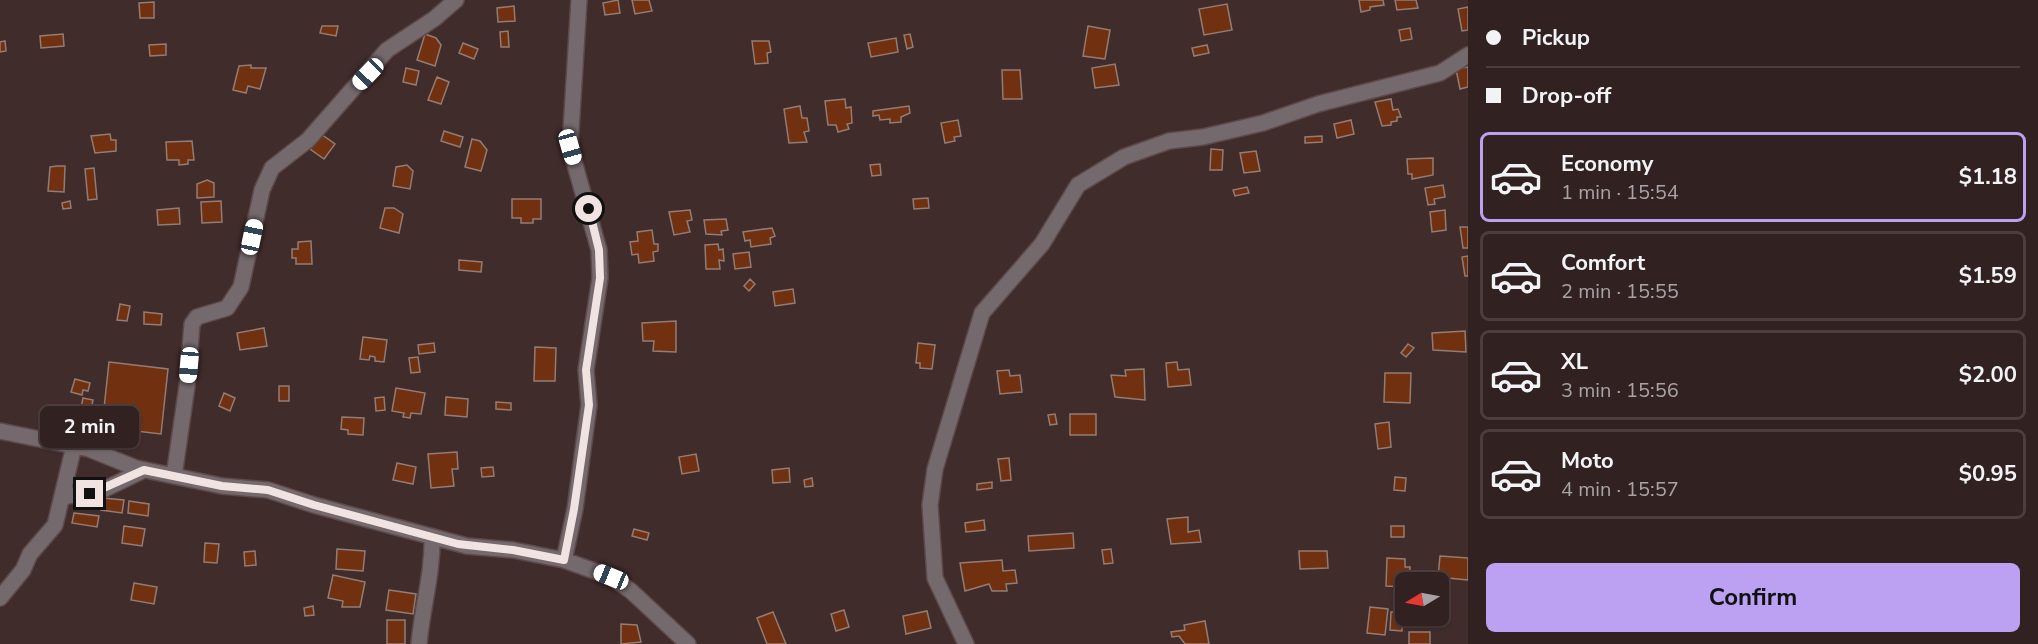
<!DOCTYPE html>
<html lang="en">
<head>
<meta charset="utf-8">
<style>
	:root { --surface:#312121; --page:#3d2e2e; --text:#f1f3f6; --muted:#a8a3a5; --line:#4c3e3f; --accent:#bca0f2 }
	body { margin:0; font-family:"Nunito Sans",sans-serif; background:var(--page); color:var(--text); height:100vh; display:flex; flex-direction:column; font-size:22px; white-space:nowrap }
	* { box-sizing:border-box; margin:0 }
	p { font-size:20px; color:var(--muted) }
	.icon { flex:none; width:33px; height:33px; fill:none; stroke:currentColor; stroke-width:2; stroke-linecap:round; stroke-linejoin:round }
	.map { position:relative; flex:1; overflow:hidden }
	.sheet { display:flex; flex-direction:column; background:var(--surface); width:570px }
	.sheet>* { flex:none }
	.guide { display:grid; align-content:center; height:132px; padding:0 18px; background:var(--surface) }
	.needle { width:39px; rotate:260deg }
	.fabs { position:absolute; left:1395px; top:572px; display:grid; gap:12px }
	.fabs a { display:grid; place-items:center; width:54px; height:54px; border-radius:9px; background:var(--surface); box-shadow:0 2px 4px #0004,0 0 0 2px var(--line); font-size:30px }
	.end { position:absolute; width:27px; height:27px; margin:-14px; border:8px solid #f1e3e2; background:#111; box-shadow:0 0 0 3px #111 }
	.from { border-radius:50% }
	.bubble { position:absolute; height:42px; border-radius:9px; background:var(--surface); box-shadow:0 2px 4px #0004,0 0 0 2px var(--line); font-size:20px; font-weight:700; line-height:42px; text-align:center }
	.car { position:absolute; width:18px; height:36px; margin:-18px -9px; border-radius:8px; box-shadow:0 0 4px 2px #0007; background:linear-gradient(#fff 24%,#345 0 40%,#fff 0 76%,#345 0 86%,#fff 0) }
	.guide b { display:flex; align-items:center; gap:21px; height:57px; font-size:22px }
	.guide b+b { border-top:2px solid var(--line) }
	.guide i { width:15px; height:15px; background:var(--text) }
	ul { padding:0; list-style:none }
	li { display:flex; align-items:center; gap:18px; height:90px; margin:0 12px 9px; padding:0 6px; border:3px solid var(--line); border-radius:9px }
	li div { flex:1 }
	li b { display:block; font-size:22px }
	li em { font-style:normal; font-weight:700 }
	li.active { border-color:var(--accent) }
	li>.icon { width:54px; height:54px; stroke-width:1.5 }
	.button { display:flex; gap:12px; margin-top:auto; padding:12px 18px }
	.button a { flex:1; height:69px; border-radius:9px; background:var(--accent); color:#111; font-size:24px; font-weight:700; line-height:69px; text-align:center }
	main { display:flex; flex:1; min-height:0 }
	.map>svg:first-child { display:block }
	.building { fill:#713010; stroke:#927c73; stroke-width:1.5 }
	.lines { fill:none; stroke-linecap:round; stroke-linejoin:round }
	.minor-casing { stroke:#5d4949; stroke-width:18 }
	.minor { stroke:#74696c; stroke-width:15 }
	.route { stroke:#f1e3e2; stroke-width:8 }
</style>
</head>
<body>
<main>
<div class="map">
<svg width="1468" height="644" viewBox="0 0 1468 644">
	<rect width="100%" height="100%" fill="#412c2c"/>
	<path class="building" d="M618,0L620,13L605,15L603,3Z
		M632,0H649L652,11L635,14Z
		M1359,0H1383L1384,5L1370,7V10L1361,12Z
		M1395,0H1416L1418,8L1397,10Z
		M154,2V18H140L139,3Z
		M1227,4L1232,30L1204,35L1199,9Z
		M514,6L515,21L498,22L497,8Z
		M1468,7V30L1462,31L1458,9Z
		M322,26H338L336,36L320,33Z
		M1088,26L1110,30L1105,59L1083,56Z
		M1410,28L1412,39L1401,41L1399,30Z
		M508,31L509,47H501L500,32Z
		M63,34L64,46L41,48L40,36Z
		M425,34L436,38L441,45L435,66L417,60Z
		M910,34L913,47L907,49L904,35Z
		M896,38L898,52L871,57L868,43Z
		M5,41L6,51L0,52V42Z
		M752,41H769L771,52L767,53L768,63L755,64Z
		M463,43L478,49L474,59L459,53Z
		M166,44V55L150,56L149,45Z
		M1207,45L1209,53L1194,56L1192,48Z
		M1115,64L1119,85L1095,88L1092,68Z
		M251,65V68H266L260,89L248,86L246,93L233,90L239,66Z
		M1468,67V87L1460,89L1456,69Z
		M406,68L419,71L416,85L403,82Z
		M1002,70H1020L1022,99H1003Z
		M437,77L449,82L441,104L428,100Z
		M845,99L846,108L851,107L852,123L847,124L849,129L838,132L836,125H828L825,101Z
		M1391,99L1393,110L1398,109L1401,117H1397V121L1391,122V125L1382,126L1375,102Z
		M800,106L802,118H807L809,131L804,132L807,142L789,143L784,109Z
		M909,106L910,113L901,117V122L890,123V119L880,120L879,115L873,116V111Z
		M958,120L961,136L954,137L955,141L945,143L941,123Z
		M1351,120L1354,134L1337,138L1334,124Z
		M444,131L463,137L460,147L441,141Z
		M110,134L111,140H116V151L95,153L91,136Z
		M321,134L335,144L324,159L310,149Z
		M1322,136V142L1305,143V137Z
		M472,139L480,141L487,150L481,171L465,167Z
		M192,141L194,160H188V164L179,165V160H167L166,142Z
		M1211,149L1223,150L1222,170H1210Z
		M1256,151L1260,171L1244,173L1240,153Z
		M1433,158V175L1412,179V174H1408L1407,159Z
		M880,164L881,175L872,176L870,165Z
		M407,165L413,171L410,189L393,186L396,167Z
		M57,166H65L64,192L48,191L50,167Z
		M94,168L97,199L88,200L85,169Z
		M207,180L214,183V197L197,198V184Z
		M1443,185L1445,197L1434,199L1435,204L1428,205L1425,188Z
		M1247,187L1249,193L1235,196L1233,190Z
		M928,198L929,208L914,209L913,199Z
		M512,199H541V219H533V223H521V218H512Z
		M70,201L71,208L63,209L62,203Z
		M221,201L222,222L202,223L201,202Z
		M179,208L180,224L158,225L157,210Z
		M385,208H394L403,214L399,233L380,228Z
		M690,210L692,220L687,221L690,232L674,235L669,212Z
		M1445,210L1446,230L1432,232L1430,212Z
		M726,219L728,230L721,231L722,235L706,234L704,220Z
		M1460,227H1468V248H1463Z
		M772,228L775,236L770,238L771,244L751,247L750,240L745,241L743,232Z
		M652,230L654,244H658V251L653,252L654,261L639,263L638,254L632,255L630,242L638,241L637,232Z
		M311,241L312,264H296V258H292V249H298V242Z
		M718,244L719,250L723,249L724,261L719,260L720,269H706L705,245Z
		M749,252L751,267L735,269L733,254Z
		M1468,256V276H1465L1462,257Z
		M459,260L482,262L481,272L459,270Z
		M750,279L755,284L749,291L744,286Z
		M793,289L795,303L775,306L773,292Z
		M120,304L130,306L127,321L117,320Z
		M144,312L162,314L161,325L144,324Z
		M676,321V352L653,351L654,341H643L642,323Z
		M264,328L267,346L240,350L237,333Z
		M1465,331L1466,352L1433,350L1432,333Z
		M363,337L387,340L384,362L375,361V357L370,356L369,360L360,359Z
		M434,343L435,352L419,354L418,345Z
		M918,343L935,345L932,369L920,368V363H916Z
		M1408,344L1414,348L1406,357L1401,353Z
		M535,347L556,348L555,381H534Z
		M418,357L420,372L411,373L409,358Z
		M109,362L168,369L161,434L102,427Z
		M1177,362L1178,370L1189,369L1191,385L1168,387L1166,363Z
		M1144,369L1145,400L1115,397L1111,375L1126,376L1125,370Z
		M1009,370L1010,376L1020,375L1022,392L1000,394L997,371Z
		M1385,373H1411L1410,403L1384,402Z
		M75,379L90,383L88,391L83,390L82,395L71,392Z
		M279,386H289V401H279Z
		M396,388L425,393L421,414L411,413L410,418L403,417L404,413L392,411Z
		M224,393L235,398L230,411L219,406Z
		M384,397L385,410L376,411L375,398Z
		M446,397L468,399L467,417L445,415Z
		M83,398L93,400L86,434L76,432Z
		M496,402L511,403V410L496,409Z
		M49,414L52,422L43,425L40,417Z
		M1055,414L1057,424L1050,425L1048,415Z
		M1070,414H1096V435H1070Z
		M342,417L364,418L363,435L348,434V430L341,429Z
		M1389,422L1391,447L1378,449L1375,424Z
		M457,452L458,469H452L454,486L431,488L428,454Z
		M696,454L699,471L682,474L679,457Z
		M1009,458L1011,480L1001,481L998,459Z
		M397,463L416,467L413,484L393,480Z
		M493,467L494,476L482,477L481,468Z
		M789,468L790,482L773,483L772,470Z
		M1395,477L1406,478L1405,491L1394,490Z
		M812,478L813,486L805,487L804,480Z
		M992,482V488L977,490V484Z
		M103,498L124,500L122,513L101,510Z
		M129,501L149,504L148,516L128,513Z
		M74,513L99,516L97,527L72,523Z
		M1188,517V532L1199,530L1201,542L1171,544L1167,519Z
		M984,520L985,530L966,532L965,523Z
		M124,526L145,529L142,546L122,543Z
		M1391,526H1404V537H1391Z
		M634,529L649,533L647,540L632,536Z
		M1073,533L1074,548L1029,551L1028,536Z
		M205,543L219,544L217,563L204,562Z
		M337,549L365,551L363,571L336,569Z
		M1111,549L1113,563L1104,564L1102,550Z
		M255,551L256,565L245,566L244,552Z
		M1299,551H1327L1328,568L1300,569Z
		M1440,556L1468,558V580L1438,577Z
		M1387,558L1405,559V567H1410L1409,580H1405L1404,587L1386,586Z
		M1002,560L1003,571L1015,570L1017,583L1006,584L1007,591H992L989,584L965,591L960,563Z
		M333,575L365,582L360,607H342L343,601L328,598Z
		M134,583L157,587L154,604L131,600Z
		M389,590L416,594L413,614L386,610Z
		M313,606L314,615L305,616L304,608Z
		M1370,607L1388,609L1385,635L1367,633Z
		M844,610L849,627L836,631L831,614Z
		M927,611L931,628L906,634L903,616Z
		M773,612L786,644H767L757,618Z
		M1391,612H1402V631L1390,630Z
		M387,620H405V644H387Z
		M1205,621L1209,644H1185L1179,636L1172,637L1171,632L1185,630L1184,625Z
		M621,624L637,625L641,642L621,644Z
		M1409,632H1430V644H1409Z"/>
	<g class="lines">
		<g class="minor-casing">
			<path id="minor" d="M0,431L89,449L136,468L174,476L222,486L268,490L314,505L467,546L513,550L564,560L611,577L631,591L688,644
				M174,476L187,386L192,324L197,317L227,308L241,287L262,190L272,168L308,140L387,50L434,19L456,0
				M62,497L103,490L144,470
				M564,560L575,509L589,405L586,370L600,278L599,250L570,147L579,0
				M0,598L23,570L30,554L55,525L74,446
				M419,644C422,608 433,573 432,537
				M966,644L935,578L930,505L935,469L982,313L1042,244L1078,185L1124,157L1169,141L1203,137L1263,123L1318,104L1440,73L1468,55"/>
		</g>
		<use href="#minor" class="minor"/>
	</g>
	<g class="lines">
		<path class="route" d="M90,494L144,470L222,486L268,490L314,505L458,544L513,550L564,560L574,509L589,405L586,370L600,278L599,250L589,209"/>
	</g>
</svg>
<div class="fabs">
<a><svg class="needle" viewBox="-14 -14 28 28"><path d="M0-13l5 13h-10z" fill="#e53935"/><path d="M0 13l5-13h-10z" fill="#a8a3a5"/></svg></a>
</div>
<i class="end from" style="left:589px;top:209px"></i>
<i class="end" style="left:90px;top:494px"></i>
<div class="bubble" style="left:40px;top:406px;width:99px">2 min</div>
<i class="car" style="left:368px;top:74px;rotate:224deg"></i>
<i class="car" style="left:570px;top:147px;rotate:164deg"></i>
<i class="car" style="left:252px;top:237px;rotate:12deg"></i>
<i class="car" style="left:189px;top:365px;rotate:185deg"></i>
<i class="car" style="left:611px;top:577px;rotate:292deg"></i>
</div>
<section class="sheet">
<div class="guide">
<b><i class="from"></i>Pickup</b>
<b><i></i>Drop-off</b>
</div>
<ul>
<li class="active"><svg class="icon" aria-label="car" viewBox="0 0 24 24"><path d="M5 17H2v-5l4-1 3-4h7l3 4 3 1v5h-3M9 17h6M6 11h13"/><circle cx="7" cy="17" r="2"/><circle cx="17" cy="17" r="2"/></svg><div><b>Economy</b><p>1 min · 15:54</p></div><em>$1.18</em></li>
<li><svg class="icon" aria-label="car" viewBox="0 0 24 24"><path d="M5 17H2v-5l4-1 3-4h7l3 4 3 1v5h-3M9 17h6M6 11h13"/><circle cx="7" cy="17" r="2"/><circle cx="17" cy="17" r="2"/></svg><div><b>Comfort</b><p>2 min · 15:55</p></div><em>$1.59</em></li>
<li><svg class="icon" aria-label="car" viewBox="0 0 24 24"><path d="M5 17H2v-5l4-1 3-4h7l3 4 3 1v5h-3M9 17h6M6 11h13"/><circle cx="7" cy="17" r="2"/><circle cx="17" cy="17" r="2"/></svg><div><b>XL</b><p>3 min · 15:56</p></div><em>$2.00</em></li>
<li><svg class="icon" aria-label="car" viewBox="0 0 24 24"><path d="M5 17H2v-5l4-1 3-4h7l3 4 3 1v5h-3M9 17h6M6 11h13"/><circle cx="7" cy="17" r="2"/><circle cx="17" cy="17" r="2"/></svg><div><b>Moto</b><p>4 min · 15:57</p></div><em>$0.95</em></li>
</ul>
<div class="button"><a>Confirm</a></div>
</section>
</main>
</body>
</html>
